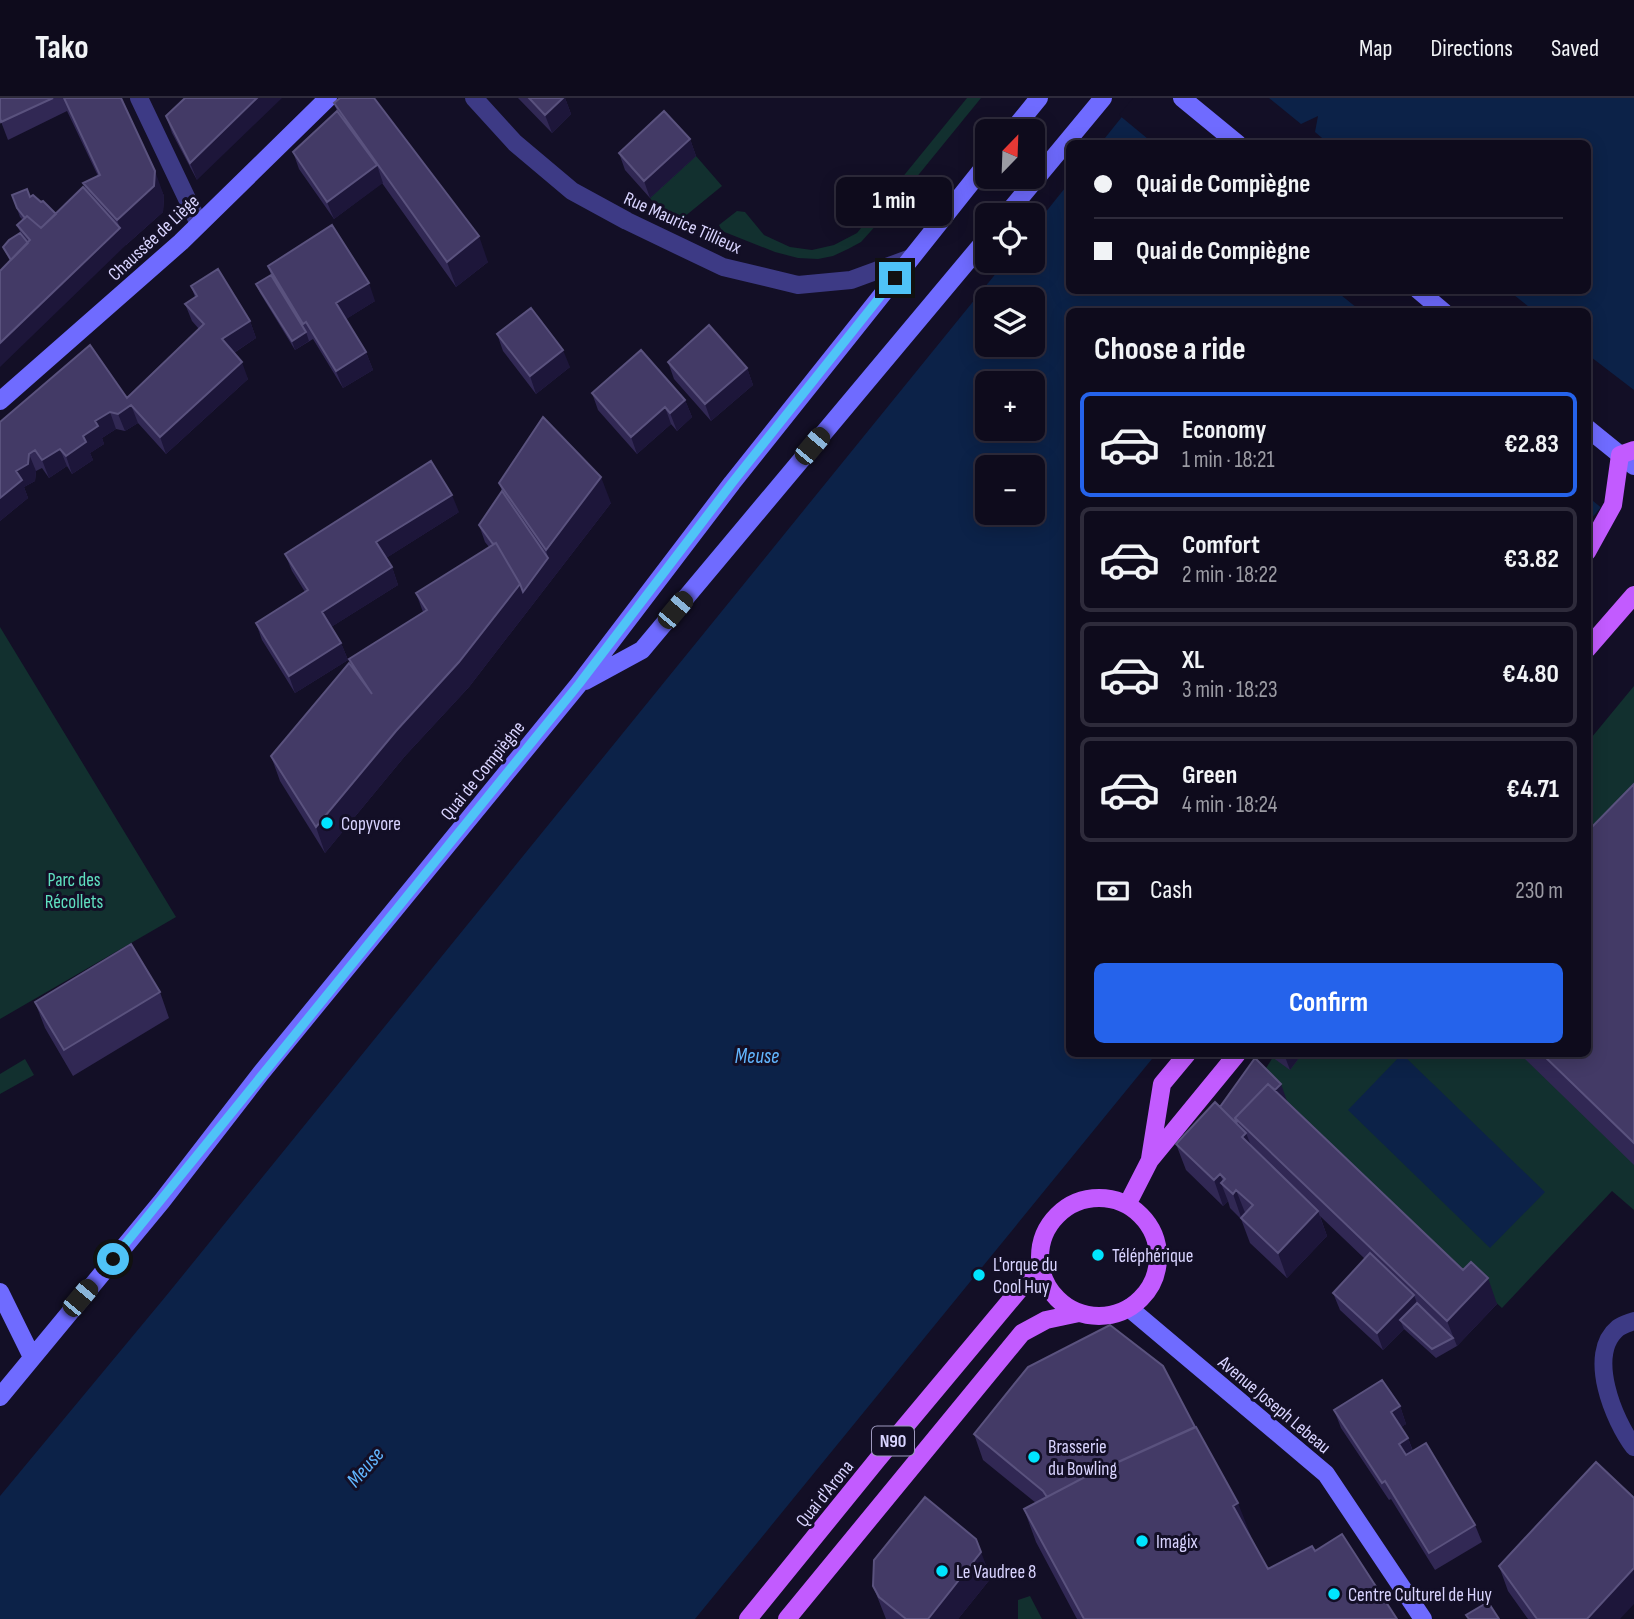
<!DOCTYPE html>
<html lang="en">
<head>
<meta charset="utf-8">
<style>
	:root { --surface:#0e0b1c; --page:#171425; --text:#f1f3f6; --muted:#9b9ba3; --line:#2e2b3b; --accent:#2563eb }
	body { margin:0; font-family:"Sofia Sans Condensed",sans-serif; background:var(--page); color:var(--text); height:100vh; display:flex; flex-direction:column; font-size:26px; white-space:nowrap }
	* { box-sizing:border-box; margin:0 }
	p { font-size:23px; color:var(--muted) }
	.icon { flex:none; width:38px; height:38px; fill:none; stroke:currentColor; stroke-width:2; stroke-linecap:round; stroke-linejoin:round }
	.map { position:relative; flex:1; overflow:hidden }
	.drawer { position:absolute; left:1066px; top:210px; width:525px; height:749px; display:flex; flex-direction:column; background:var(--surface); border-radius:10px; box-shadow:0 4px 18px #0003,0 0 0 2px var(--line) }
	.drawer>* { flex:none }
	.banner { position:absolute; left:1066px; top:42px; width:525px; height:154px; border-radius:10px; box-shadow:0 4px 18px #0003,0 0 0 2px var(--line); display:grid; align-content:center; height:154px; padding:0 28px; background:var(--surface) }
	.needle { width:46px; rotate:23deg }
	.tools { position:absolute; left:975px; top:21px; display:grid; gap:14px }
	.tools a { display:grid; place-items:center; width:70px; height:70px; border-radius:10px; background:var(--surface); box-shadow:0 4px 18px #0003,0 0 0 2px var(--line); font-size:35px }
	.end { position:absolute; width:32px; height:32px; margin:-16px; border:9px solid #4fc3f7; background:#111; box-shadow:0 0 0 4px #111 }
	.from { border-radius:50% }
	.bubble { position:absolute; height:49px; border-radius:10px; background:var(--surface); box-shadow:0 4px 18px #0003,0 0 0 2px var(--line); font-size:23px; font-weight:700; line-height:49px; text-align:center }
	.car { position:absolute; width:21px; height:42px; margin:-21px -10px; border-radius:9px; box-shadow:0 0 5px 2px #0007; background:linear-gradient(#222 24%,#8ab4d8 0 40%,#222 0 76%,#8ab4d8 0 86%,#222 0) }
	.banner b { display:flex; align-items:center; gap:24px; height:66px; font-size:26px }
	.banner b+b { border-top:2px solid var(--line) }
	.banner i { width:18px; height:18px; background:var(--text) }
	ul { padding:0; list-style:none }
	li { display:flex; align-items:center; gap:21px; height:105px; margin:0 14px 10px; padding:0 14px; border:4px solid var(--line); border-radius:10px }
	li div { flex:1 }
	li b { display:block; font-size:26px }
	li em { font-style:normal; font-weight:700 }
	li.on { border-color:var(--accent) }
	li>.icon { width:63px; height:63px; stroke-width:1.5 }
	h2 { padding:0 28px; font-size:32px; line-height:84px }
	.pay { display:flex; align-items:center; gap:18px; height:77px; padding:0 28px; font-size:26px }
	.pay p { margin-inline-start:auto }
	.button { display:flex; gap:14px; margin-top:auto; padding:14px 28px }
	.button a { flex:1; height:80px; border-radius:10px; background:var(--accent); color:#fff; font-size:28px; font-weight:700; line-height:80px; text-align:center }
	header { display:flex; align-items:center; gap:42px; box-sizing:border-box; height:98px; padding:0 35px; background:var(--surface); border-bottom:2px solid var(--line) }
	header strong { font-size:33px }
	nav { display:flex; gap:38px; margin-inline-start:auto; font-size:24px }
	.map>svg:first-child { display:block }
	.green { fill:#12302f }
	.water { fill:#0c2248; fill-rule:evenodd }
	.pier { fill:#130f26 }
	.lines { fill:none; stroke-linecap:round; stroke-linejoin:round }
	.lane { stroke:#3d3a85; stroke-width:18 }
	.street { stroke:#3d3a85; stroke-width:18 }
	.secondary { stroke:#6f6bff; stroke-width:18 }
	.primary { stroke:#c25bff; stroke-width:18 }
	.wall { fill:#312854 }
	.shaded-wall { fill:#1d163a }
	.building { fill:#433a66; stroke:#5a527e; stroke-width:2 }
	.route { stroke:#4fc3f7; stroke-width:9 }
	.poi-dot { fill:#00e5ff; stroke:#130f26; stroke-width:2.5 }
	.labels { text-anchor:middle; stroke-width:6; stroke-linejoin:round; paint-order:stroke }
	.shield { fill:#130f26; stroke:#9e99be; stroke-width:2 }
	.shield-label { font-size:18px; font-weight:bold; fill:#d9d4ff }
	.street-label { font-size:19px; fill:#d9d4ff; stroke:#130f26 }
	.poi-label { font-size:19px; fill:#d9d4ff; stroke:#130f26; text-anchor:start }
	.park-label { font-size:19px; fill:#5fe0c0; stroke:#130f26 }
	.water-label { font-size:21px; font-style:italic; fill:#62b6ff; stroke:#130f26 }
</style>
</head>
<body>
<header>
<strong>Tako</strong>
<nav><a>Map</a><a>Directions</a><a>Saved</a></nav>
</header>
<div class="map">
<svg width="1634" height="1521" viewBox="0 0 1634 1521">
	<rect width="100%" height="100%" fill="#130f26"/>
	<path class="green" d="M967,0H981L889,113L861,144L848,151L833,158L818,161L798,160L775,154L722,133L719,127L737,113L745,114L764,137L790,149L812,152L834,147L857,135Z
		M696,58L722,88L684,119L656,108L650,100Z
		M0,529L176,819L0,921Z
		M1634,588V1112L1612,1093L1502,1210L1480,1190L1472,1198L1261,978L1275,956H1587V645Z
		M25,961L34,977L0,996V976Z
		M1030,1498L1042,1521H1018V1502Z"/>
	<path class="water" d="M1137,0H1634V369L1587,426V214H1069V956H1156L695,1521H0V1398L166,1198L1006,163H1032L1033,130L1069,85V192H1587V46L1101,45ZM987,201H1032V247H987ZM987,285H1032V331H987ZM987,369H1032V415H987Z
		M1402,956L1545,1094L1490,1150L1348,1012Z"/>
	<path class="pier" d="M1133,0H1269L1301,26L1318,18L1315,34L1328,45L1154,46L1119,17Z
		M1336,193H1509L1534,213L1362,214Z
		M1587,256L1634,292V374L1604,412L1587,398Z"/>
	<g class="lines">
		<path class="lane" d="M1634,1223C1629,1225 1622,1227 1618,1230C1586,1256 1614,1323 1634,1349"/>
		<path class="street" d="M139,0L199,126
			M474,0L515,45L572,93L627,123L723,169L798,187L851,182L911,160"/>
		<path class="secondary" d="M1182,0L1238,46
			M1012,33L1039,0
			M1006,117L1103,0
			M1418,192L1444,214
			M0,303L181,144L328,0
			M1587,330L1634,368
			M585,583L642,552L987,140
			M0,1194L32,1259
			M1129,1210L1326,1376L1423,1521
			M0,1299L162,1103L261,975L579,586L732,385L987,65"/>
		<path class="primary" d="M1587,454L1613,407L1620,357L1634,352
			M1587,551L1634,497
			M1150,1061L1162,986L1187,956
			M1040 1159a59 59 0 1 1 118 0a59 59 0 1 1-118 0Z
			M1127,1107L1150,1062L1237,956
			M748,1521L877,1362L1040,1167
			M787,1521L1022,1235L1046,1222L1079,1215"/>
	</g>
	<path class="wall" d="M0,0H121L164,98L163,114L126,147L10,163L3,149L21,136L17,127L23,122L20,119L12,97L30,99L41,104L56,116L86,93L83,85L98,78L67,13L8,42L0,21Z
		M185,0L197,82L172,35L166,18Z
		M518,0H565L571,16L552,35Z
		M334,5L488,164L456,189L382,85L334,121L299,71L293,54L337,13Z
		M690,41L696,58L650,100L625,72L619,55Z
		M268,168L375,203L346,221L366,254L373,272L343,290L313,241L295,252L260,195L256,186L271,177Z
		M191,188L250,223L256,240L234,255L248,281L166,356L138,325L125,333L116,331L102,340L104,346L90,355L93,362L72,376L67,368L49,380L42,370L36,373L35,383L24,389L28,400L0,423V324L127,300L199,231L192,223L185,206L195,199Z
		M497,236L570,269L536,296L503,253Z
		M668,264L747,270L753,287L711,323L674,281Z
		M592,295L685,302L692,319L677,333L671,326L637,356L598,312Z
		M499,385L611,405L469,589L405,658L325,755L280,683L271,658L352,569L349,561L423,514L416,495L489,449L485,444L479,427L502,393Z
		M459,414L386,460L392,469L398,487L331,529L341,545L348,562L295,595L262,542L256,525L305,494L292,473L285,456Z
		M1634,686V1067L1520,956H1587Z
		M160,894L169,920L73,978L45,930L35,904Z
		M1270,956H1302L1290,972L1272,959Z
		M1287,1003L1497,1206L1457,1248L1436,1260L1404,1231L1383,1252L1340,1212L1333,1195L1365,1161L1320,1118L1327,1138L1287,1180L1250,1145L1241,1121L1230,1110L1228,1103L1223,1108L1186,1072L1176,1046L1220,1009Z
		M1400,1308L1406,1326L1401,1329L1408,1340L1413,1353L1475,1427L1482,1444L1435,1472L1391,1401L1389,1402L1341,1330L1334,1312Z
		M974,1336L1251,1438H1249L1268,1471L1315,1453L1397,1521H1077L1036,1444L1024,1411L1036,1405L983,1362Z
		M1499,1468L1620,1521H1528L1508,1493Z
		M991,1480L958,1521H886L873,1488Z"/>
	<path class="shaded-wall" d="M257,0H282L197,82L190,65Z
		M563,0H565L571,16L552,35L545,17Z
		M690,41L696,58L650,100L644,83Z
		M377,67L383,85L334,121L327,104Z
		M155,73L164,98L163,114L126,147L117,122Z
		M120,130L126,147L0,269V245Z
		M479,138L488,164L456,189L447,164Z
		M369,185L375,203L343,223L336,205Z
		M250,223L256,240L229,258L222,241Z
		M306,234L309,243L295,252L292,243Z
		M563,252L570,269L536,296L530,278Z
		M366,254L373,272L343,290L336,273Z
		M242,264L248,281L166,356L160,339Z
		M747,270L753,287L711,323L705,306Z
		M685,302L692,319L677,333L670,315Z
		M131,307L138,325L125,333L118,316Z
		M665,309L671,326L637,356L631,339Z
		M110,314L116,331L102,340L104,346L90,355L93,362L72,376L66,358L83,338L95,323Z
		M60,351L67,368L49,380L42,362Z
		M29,356L36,373L35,383L24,389L28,400L0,423V400L16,373Z
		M601,379L611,405L469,589L405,658L325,755L316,729L520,486L548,460L546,452Z
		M452,397L459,414L383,462L376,444Z
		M392,469L398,487L328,531L322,514Z
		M341,545L348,562L295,595L289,578Z
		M1284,956H1302L1290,972Z
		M1281,986L1287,1003L1279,1012L1272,995Z
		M1246,1035L1256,1060L1242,1039Z
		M1220,1076L1224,1087L1221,1085L1228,1103L1223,1108L1214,1082Z
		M1236,1092L1246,1117L1242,1122L1233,1096Z
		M1318,1113L1327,1138L1287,1180L1278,1155Z
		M1488,1180L1497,1206L1457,1248L1447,1223Z
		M1414,1197L1420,1214L1400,1222L1404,1231L1383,1252L1377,1235Z
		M1400,1308L1406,1326L1397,1332L1391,1314Z
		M1408,1340L1414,1357L1405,1363L1399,1346Z
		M1238,1405L1251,1438L1245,1441L1233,1408Z
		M981,1454L991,1480L958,1521H928Z
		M1634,1470V1506L1620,1521H1587Z"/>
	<path class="building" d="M0,0H53L1,24L0,20Z
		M64,0H121L155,73L154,88L117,122L83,85L100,77Z
		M185,0H257L190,65L166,18Z
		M340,0H374L479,138L447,164L334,5Z
		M529,0H563L545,17Z
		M337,13L377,67L327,104L293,54Z
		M664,13L690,41L644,83L619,55Z
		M83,89L120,130L0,245V173L30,142L17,127L27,118L41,130Z
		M27,91L30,99L33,97L41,104L43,103L56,116L41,130L27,118L25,120L17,110L12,97Z
		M332,127L369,185L336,205L366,254L336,273L306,224L303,226L268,168Z
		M20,135L28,145L11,162L3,149L9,142Z
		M218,171L250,223L222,241L242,264L160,339L131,307L118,316L110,314L95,323L98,328L83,338L86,344L66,358L60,351L42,362L35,352L29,356L28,366L16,373L22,382L0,400V324L90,247L127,300L204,226L185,206L197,198L191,188Z
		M271,177L306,234L292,243L256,186Z
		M531,210L563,252L530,278L497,236Z
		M709,227L747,270L705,306L668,264Z
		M641,252L685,302L670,315L665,309L631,339L592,295Z
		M543,319L601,379L546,452L499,385Z
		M431,363L452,397L376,444L392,469L322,514L341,545L289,578L256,525L308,492L285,456Z
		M502,393L548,460L523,494L520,486L496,445L493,446L479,427Z
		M496,445L520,486L459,564L396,633L316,729L271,658L349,565L372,596L349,561L427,512L416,495Z
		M1634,686V1045L1542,956H1587V734Z
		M131,846L160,894L64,952L35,904Z
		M1255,960L1281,986L1275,992L1268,986L1235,1020L1237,1026L1220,1009Z
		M1268,986L1463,1172L1471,1164L1488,1180L1447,1223L1235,1020Z
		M1215,1004L1246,1035L1242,1039L1318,1113L1278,1155L1241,1120L1253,1107L1236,1092L1233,1096L1221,1085L1225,1081L1220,1076L1214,1082L1176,1046Z
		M1370,1155L1414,1197L1377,1235L1333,1195Z
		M1417,1205L1453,1240L1432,1251L1400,1222Z
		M1110,1227L1163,1268L1195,1329L1085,1379L1047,1399L1043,1393L974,1336L1028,1269Z
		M1382,1282L1400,1308L1391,1314L1408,1340L1399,1346L1406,1357L1426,1345L1475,1427L1429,1455L1385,1383L1382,1385L1334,1312Z
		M1196,1329L1238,1405L1233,1408L1268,1471L1312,1448L1315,1453L1342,1436L1397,1521H1084L1024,1411L1085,1379Z
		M1596,1364L1634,1400V1470L1587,1521H1537L1499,1468Z
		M925,1399L976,1441L981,1454L928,1521H906L879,1499L873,1488L874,1462Z
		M1488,1504L1499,1521H1469L1466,1517Z"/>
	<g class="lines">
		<path class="route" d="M113,1161L579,586L732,385L895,180"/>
	</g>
	<g class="poi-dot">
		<circle cx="327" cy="725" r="7"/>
		<circle cx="1098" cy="1157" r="7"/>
		<circle cx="979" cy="1177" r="7"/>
		<circle cx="1034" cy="1359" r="7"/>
		<circle cx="1142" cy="1443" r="7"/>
		<circle cx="942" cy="1473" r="7"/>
		<circle cx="1334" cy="1496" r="7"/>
	</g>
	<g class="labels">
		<rect class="shield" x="872" y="1328.5" width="42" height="29" rx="5"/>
		<g class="shield-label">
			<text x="893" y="1349">N90</text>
		</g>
		<g class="street-label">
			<text transform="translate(683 124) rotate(24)" y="7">Rue Maurice Tillieux</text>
			<text transform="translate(153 139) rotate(-43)" y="7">Chaussée de Liège</text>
			<text transform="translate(482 672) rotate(-51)" y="7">Quai de Compiègne</text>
			<text transform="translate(1275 1306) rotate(40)" y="7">Avenue Joseph Lebeau</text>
			<text transform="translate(824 1395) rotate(-51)" y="7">Quai d'Arona</text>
		</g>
		<g class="poi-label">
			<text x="341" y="732">Copyvore</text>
			<text x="1112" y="1164">Téléphérique</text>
			<text x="993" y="1173">L'orque du<tspan x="993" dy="22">Cool Huy</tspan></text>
			<text x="1048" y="1355">Brasserie<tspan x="1048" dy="22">du Bowling</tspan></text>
			<text x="1156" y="1450">Imagix</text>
			<text x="956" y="1480">Le Vaudree 8</text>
			<text x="1348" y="1503">Centre Culturel de Huy</text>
		</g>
		<g class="park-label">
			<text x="74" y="788">Parc des<tspan x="74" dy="22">Récollets</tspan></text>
		</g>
		<g class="water-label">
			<text x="757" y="965">Meuse</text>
			<text transform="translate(365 1369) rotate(-49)" y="7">Meuse</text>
		</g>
	</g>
</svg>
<div class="tools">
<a><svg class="needle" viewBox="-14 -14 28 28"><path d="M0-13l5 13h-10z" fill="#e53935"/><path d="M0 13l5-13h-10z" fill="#9b9ba3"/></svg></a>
<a><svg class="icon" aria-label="locate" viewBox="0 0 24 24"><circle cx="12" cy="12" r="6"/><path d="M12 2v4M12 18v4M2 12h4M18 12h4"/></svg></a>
<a><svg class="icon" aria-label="layers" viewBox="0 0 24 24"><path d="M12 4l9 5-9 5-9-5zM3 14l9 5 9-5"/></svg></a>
<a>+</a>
<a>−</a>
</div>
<i class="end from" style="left:113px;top:1161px"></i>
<i class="end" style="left:895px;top:180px"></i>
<div class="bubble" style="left:836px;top:79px;width:116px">1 min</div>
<i class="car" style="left:812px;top:348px;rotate:40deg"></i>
<i class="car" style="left:675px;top:512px;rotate:40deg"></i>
<i class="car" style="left:80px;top:1200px;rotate:40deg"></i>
<div class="banner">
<b><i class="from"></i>Quai de Compiègne</b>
<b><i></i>Quai de Compiègne</b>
</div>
<section class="drawer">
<h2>Choose a ride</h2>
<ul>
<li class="on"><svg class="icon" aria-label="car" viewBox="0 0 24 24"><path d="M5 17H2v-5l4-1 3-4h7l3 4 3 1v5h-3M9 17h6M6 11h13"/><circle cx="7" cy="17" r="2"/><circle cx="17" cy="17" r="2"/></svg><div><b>Economy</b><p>1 min · 18:21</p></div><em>€2.83</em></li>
<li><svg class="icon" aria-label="car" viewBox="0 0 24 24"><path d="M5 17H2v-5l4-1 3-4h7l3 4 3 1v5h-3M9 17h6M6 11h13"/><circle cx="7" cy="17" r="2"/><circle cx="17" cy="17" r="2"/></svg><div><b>Comfort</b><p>2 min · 18:22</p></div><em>€3.82</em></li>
<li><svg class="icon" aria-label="car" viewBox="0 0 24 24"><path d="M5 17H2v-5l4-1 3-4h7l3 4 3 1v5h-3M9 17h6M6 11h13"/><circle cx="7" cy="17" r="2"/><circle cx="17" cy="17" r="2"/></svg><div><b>XL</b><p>3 min · 18:23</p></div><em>€4.80</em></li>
<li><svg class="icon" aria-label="car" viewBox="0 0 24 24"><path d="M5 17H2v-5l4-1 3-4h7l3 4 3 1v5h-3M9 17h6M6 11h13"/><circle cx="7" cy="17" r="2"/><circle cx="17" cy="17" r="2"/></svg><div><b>Green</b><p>4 min · 18:24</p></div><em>€4.71</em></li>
</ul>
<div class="pay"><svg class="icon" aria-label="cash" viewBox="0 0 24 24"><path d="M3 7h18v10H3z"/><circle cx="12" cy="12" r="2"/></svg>Cash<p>230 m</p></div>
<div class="button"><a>Confirm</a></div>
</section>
</div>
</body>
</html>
